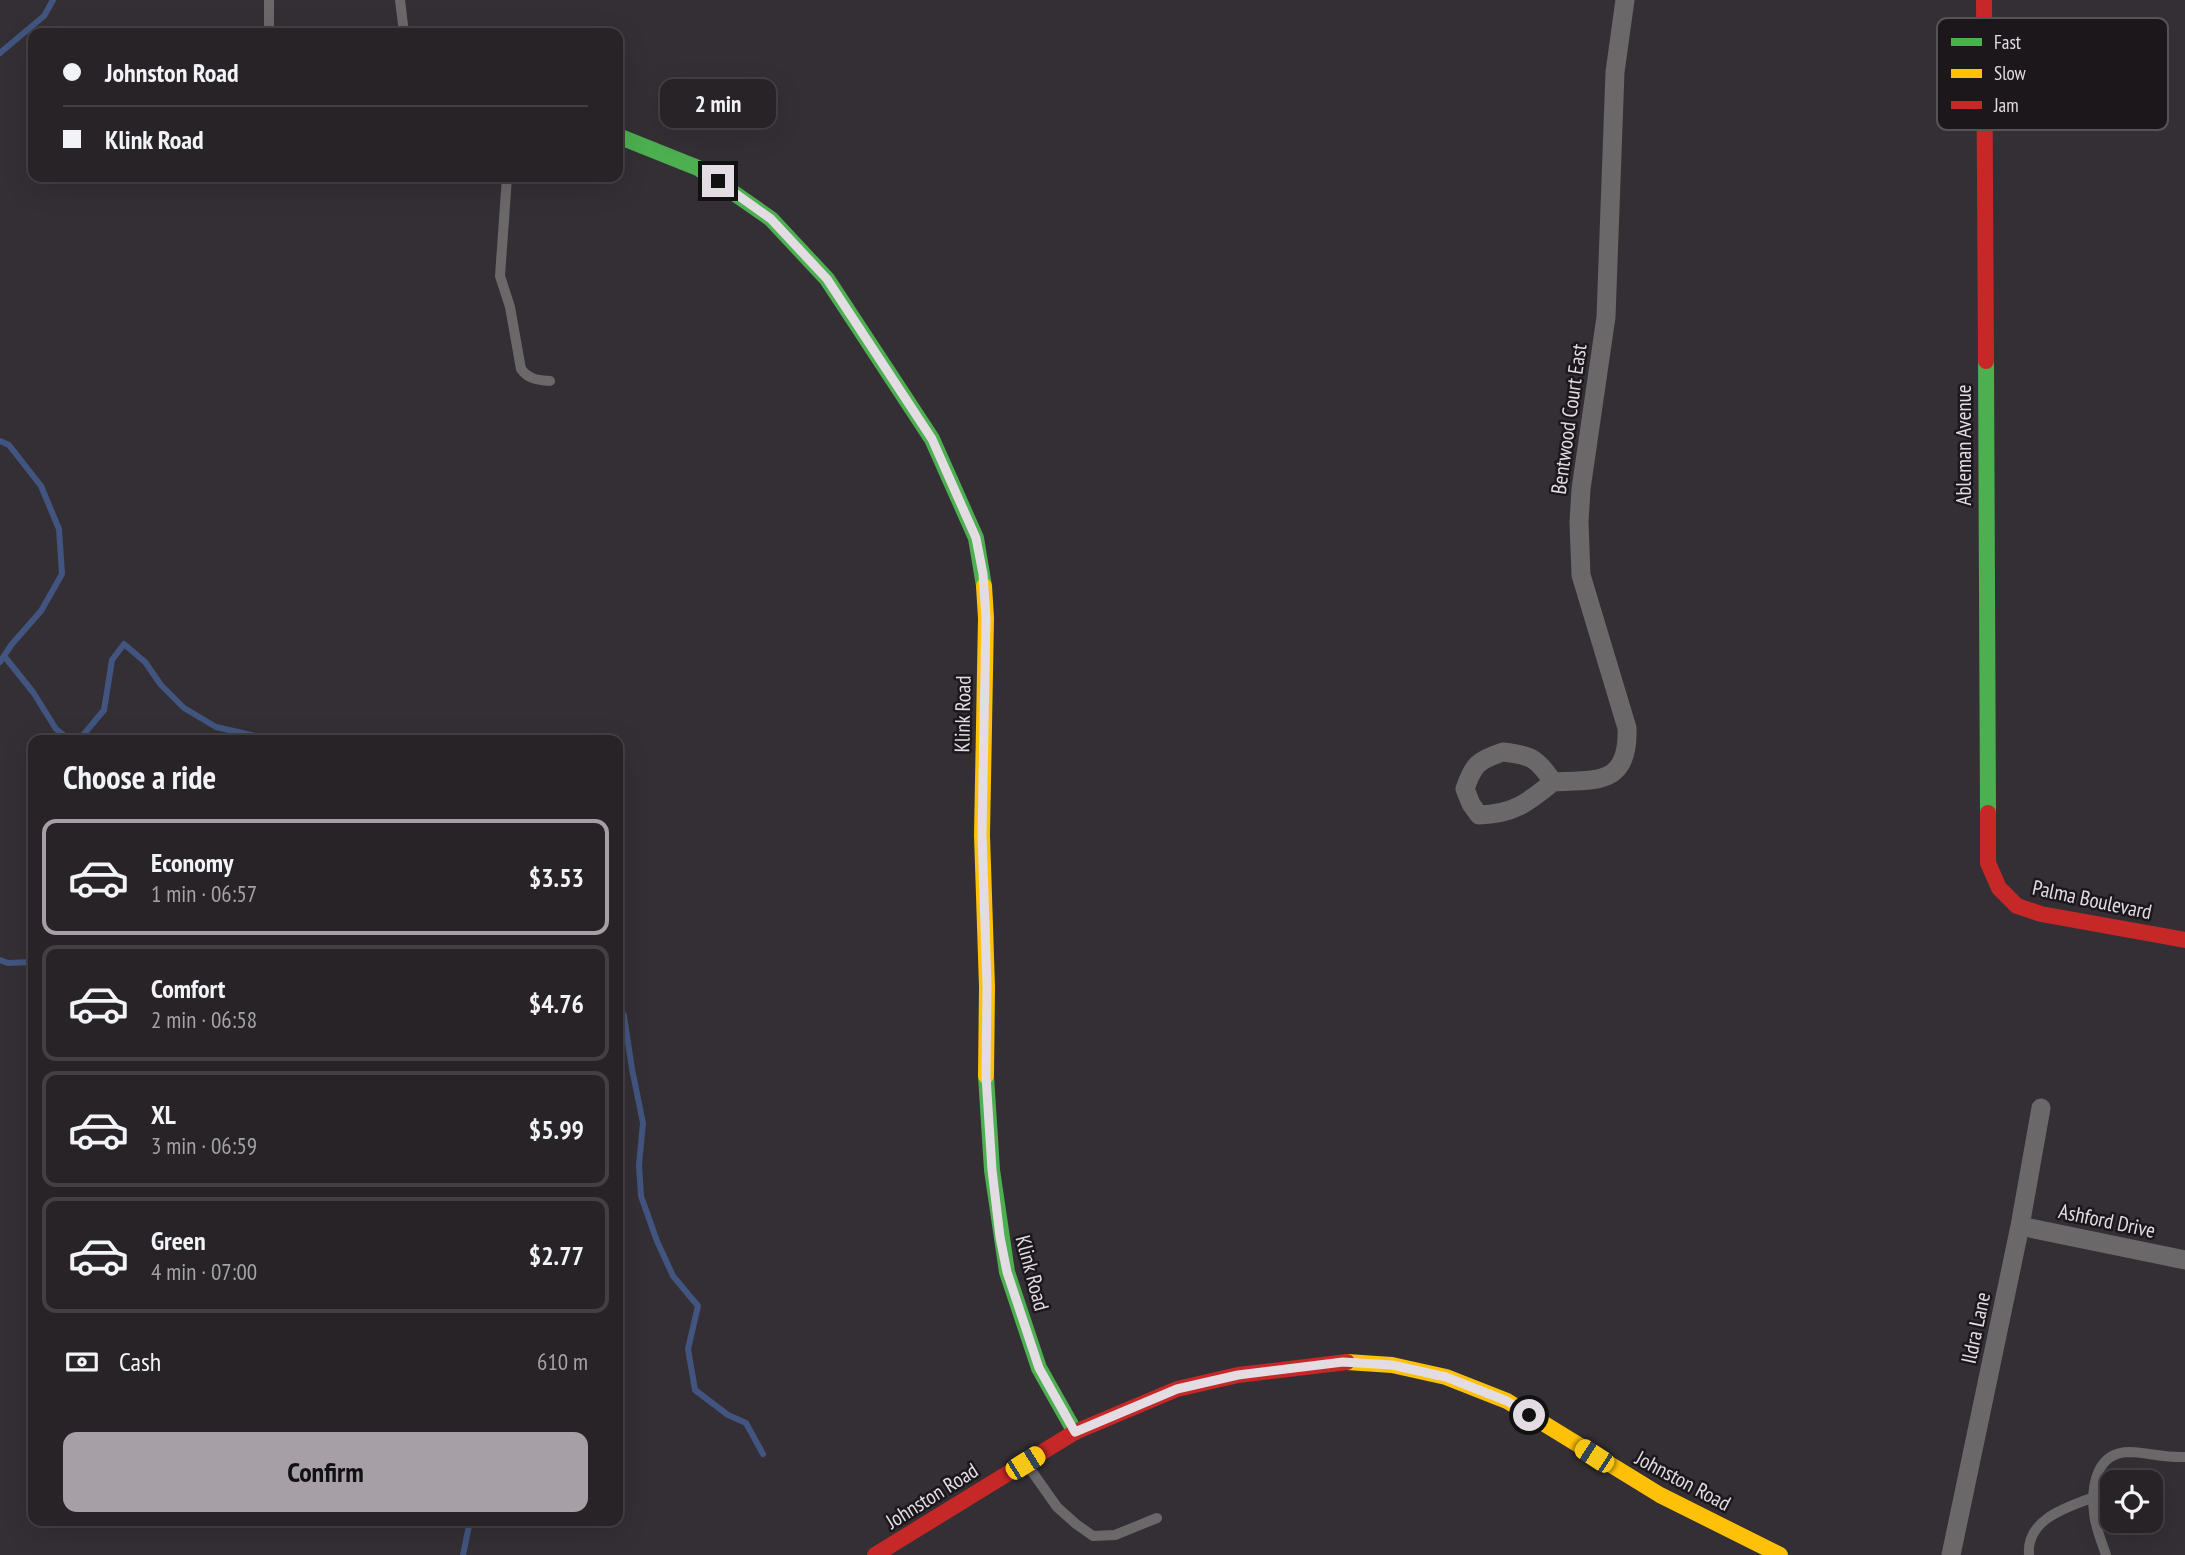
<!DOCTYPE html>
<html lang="en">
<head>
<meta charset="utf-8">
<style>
	:root { --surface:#272327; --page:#2f2b2f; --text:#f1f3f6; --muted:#a4a4a7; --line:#434044; --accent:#a69fa6 }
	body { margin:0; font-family:"PT Sans Narrow",sans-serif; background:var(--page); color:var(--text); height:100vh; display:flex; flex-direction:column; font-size:26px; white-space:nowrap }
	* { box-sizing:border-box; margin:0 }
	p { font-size:23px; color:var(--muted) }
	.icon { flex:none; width:38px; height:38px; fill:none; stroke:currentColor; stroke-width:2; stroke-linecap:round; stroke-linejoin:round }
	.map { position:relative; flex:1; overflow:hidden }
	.drawer { position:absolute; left:28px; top:735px; width:595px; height:791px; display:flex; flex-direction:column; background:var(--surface); border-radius:14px; box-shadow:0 7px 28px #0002,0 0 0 2px var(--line) }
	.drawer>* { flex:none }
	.guide { position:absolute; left:28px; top:28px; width:595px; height:154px; border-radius:14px; box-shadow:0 7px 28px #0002,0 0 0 2px var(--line); display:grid; align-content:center; height:154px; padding:0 35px; background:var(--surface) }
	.buttons { position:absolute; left:2100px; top:1470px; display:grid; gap:14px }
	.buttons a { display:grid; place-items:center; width:63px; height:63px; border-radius:14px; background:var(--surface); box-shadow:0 7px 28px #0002,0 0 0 2px var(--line); font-size:35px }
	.end { position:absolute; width:32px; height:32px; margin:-16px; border:9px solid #e3dce3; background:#111; box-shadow:0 0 0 4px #111 }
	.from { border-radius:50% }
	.bubble { position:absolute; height:49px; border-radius:14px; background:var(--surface); box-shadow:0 7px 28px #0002,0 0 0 2px var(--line); font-size:23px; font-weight:800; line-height:49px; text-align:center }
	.car { position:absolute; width:21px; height:42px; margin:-21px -10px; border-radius:9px; box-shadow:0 0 5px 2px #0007; background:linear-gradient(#f5c518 24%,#345 0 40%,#f5c518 0 76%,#345 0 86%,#f5c518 0) }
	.guide b { display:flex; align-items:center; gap:24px; height:66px; font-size:26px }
	.guide b+b { border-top:2px solid var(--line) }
	.guide i { width:18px; height:18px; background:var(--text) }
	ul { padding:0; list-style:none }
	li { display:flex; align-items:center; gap:21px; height:116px; margin:0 14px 10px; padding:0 21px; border:4px solid var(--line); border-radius:14px }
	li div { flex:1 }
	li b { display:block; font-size:26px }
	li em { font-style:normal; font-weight:800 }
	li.selected { border-color:var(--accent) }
	li>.icon { width:63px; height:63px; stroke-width:1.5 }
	h2 { padding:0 35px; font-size:32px; line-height:84px }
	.pay { display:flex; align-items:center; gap:18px; height:77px; padding:0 35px; font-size:26px }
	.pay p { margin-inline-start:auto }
	.button { display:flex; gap:14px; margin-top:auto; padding:14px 35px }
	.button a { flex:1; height:80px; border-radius:14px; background:var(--accent); color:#111; font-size:28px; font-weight:800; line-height:80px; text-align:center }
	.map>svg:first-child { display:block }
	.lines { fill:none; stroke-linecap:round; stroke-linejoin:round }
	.stream { stroke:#425580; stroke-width:6 }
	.lane { stroke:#6b6869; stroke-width:10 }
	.street { stroke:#6b6869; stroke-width:19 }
	.fast { stroke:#4caf50; stroke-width:16 }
	.slow { stroke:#ffc107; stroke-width:16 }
	.jam { stroke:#c62828; stroke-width:16 }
	.route { stroke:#e3dce3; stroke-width:9 }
	.labels { text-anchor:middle; stroke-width:5; stroke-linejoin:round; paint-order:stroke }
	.street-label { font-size:21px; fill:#e3dce3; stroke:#1b171b }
	.key { fill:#1b171b; stroke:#575257; stroke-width:2 }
	.key-label { font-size:19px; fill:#e3dce3 }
</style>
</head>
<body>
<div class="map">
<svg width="2185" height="1555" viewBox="0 0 2185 1555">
	<rect width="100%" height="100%" fill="#342f34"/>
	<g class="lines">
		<path class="stream" d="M0,53L44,16L53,0
			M0,441L9,445L41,486L59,529L62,574L41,611L12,644L0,662
			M4,656L33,692L56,729L70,740
			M79,740L104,710L112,660L124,644L145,662L161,685L184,708L216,727L273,740
			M0,960L8,963L33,962
			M618,1002L624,1016L632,1069L643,1123L639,1165L641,1196L657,1241L673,1276L698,1306L688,1349L695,1390L728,1415L746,1423L763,1454
			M463,1555L470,1521"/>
		<path class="lane" d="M400,0L404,33
			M269,33V0
			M507,177L500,276L510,307L521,369C529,380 539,380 550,381
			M1026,1463L1057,1507L1076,1524L1093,1536L1115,1535L1157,1518
			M2029,1555C2026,1519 2067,1507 2094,1497
			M2106,1555C2102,1542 2095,1527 2094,1513C2091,1486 2096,1452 2130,1452C2149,1453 2166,1458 2185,1457"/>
		<path class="street" d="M1503,752C1531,755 1537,758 1553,782C1527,803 1514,814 1479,815L1471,804L1465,789C1473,765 1478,760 1503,752Z
			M1553,782C1598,780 1629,785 1627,728L1581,575L1579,522L1581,489L1606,317L1615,72L1625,0
			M2020,1226L2185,1260
			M1951,1555L2020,1226L2041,1108"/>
		<path class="fast" d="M618,136L698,168L771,219L827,279L932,439L976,538L984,586
			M1986,361L1988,813
			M986,1076L992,1170L1007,1272L1039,1368L1075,1432"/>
		<path class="slow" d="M984,586L986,618L982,835L987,987L986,1076
			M1347,1362L1392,1365L1446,1377L1507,1401L1660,1495L1780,1555"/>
		<path class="jam" d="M1984,0L1986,361
			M1988,813V863L1999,888L2017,906L2041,914L2185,940
			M875,1555L1075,1432L1177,1389L1238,1375L1347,1362"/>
	</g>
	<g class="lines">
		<path class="route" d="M718,181L771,219L827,279L932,439L976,538L983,574L986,618L982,835L987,986L986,1076L992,1170L1000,1237L1007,1272L1039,1368L1075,1432L1177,1389L1238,1375L1343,1362L1392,1365L1446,1377L1507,1401L1529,1415"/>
	</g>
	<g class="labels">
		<g class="street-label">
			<text transform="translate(1569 419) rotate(-82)" y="7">Bentwood Court East</text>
			<text transform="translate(1964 445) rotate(-90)" y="7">Ableman Avenue</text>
			<text transform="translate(963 714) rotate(-89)" y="7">Klink Road</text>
			<text transform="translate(2092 900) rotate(12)" y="7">Palma Boulevard</text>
			<text transform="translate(2107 1221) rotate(12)" y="7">Ashford Drive</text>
			<text transform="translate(1032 1273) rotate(75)" y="7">Klink Road</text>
			<text transform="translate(1976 1328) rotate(-78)" y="7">Ildra Lane</text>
			<text transform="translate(1683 1481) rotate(28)" y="7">Johnston Road</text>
			<text transform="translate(932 1496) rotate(-32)" y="7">Johnston Road</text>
		</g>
	</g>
	<rect x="1937" y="18" width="231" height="112" rx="10" class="key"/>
	<rect x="1951" y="38" width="31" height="8" fill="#4caf50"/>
	<rect x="1951" y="69" width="31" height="9" fill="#ffc107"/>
	<rect x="1951" y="101" width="31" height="8" fill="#c62828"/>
	<g class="key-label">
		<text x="1994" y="49">Fast</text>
		<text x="1994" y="80">Slow</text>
		<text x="1994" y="112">Jam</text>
	</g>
</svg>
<div class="buttons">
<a><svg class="icon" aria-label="locate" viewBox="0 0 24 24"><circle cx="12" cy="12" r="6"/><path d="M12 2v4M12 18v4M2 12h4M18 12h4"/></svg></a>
</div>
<i class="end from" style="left:1529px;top:1415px"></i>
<i class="end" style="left:718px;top:181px"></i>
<div class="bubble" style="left:660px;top:79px;width:116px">2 min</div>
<i class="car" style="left:1594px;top:1456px;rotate:303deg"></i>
<i class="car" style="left:1025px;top:1463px;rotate:58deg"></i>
<div class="guide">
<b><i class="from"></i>Johnston Road</b>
<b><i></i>Klink Road</b>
</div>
<section class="drawer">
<h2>Choose a ride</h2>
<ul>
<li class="selected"><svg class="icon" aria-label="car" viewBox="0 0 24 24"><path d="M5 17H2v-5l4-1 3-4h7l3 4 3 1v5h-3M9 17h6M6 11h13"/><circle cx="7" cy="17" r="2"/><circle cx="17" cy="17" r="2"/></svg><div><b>Economy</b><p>1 min · 06:57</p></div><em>$3.53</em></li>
<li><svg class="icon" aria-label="car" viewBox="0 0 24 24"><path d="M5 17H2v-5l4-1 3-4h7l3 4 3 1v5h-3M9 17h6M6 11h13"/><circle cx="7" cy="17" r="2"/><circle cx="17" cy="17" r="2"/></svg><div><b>Comfort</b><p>2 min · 06:58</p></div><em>$4.76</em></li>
<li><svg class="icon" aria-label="car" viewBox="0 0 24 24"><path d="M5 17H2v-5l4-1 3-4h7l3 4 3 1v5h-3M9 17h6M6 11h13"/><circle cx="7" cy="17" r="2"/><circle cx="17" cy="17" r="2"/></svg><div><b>XL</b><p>3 min · 06:59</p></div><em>$5.99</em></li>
<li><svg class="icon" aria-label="car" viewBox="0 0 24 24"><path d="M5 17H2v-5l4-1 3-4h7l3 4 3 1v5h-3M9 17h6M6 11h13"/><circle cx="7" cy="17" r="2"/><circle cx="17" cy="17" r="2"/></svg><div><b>Green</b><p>4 min · 07:00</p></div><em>$2.77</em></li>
</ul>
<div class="pay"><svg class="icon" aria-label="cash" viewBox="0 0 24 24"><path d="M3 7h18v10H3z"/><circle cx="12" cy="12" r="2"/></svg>Cash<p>610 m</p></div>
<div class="button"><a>Confirm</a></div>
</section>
</div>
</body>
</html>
